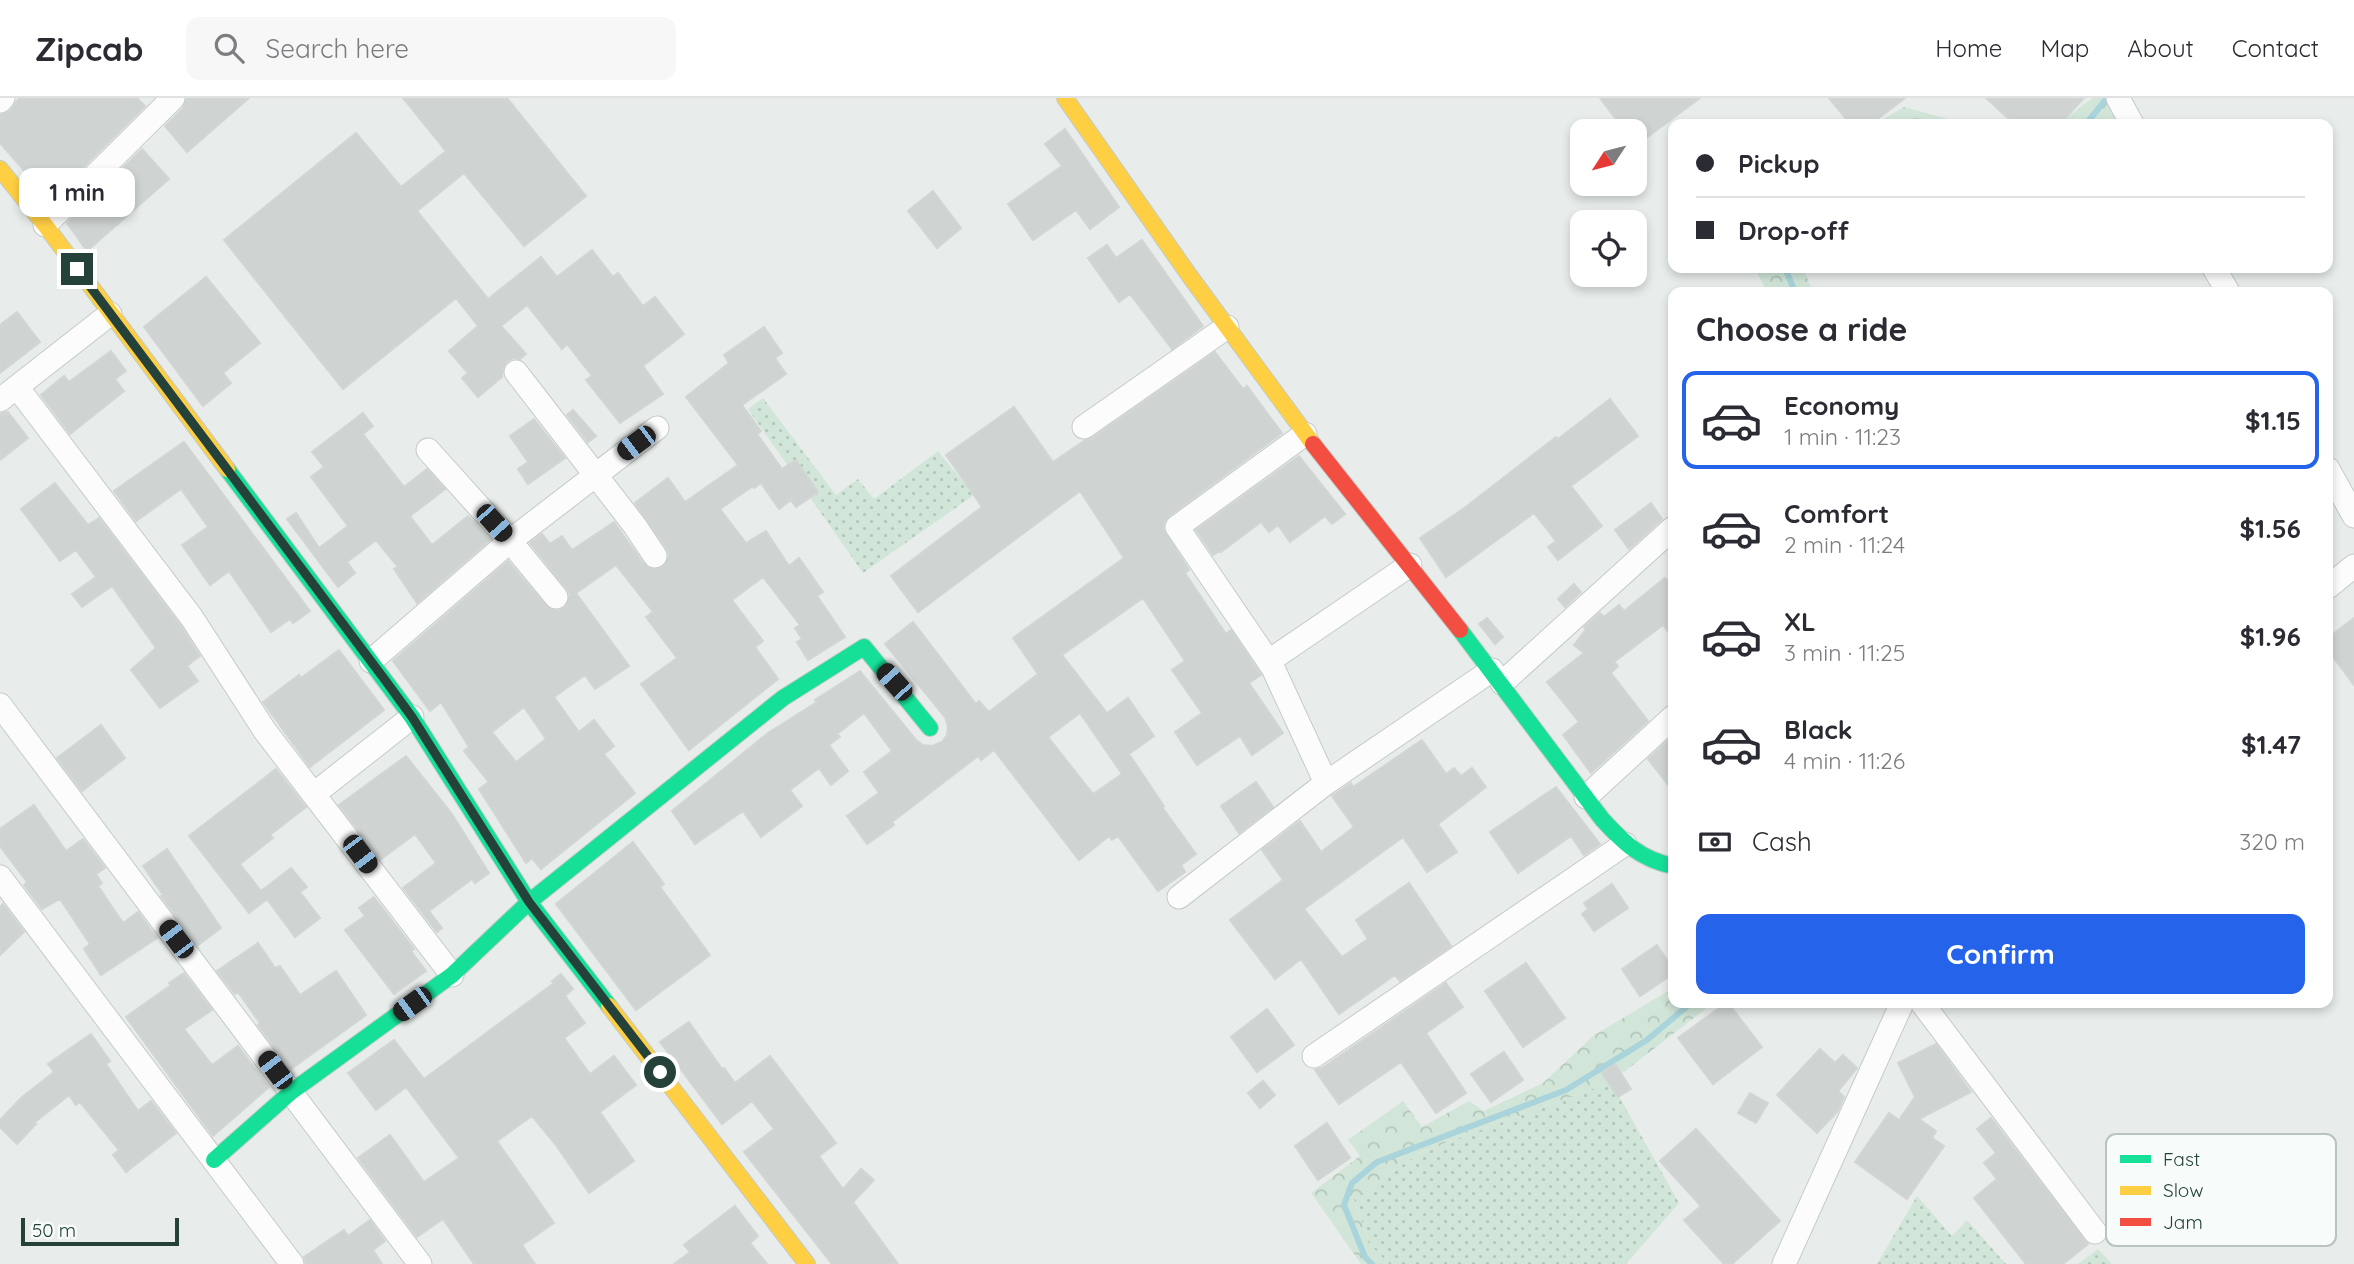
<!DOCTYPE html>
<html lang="en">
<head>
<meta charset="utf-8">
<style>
	:root { --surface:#fff; --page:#f7f7f7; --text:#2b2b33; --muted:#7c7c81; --line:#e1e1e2; --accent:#2563eb }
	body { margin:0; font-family:Quicksand,sans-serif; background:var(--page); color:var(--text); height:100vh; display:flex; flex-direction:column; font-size:26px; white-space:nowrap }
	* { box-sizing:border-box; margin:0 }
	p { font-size:23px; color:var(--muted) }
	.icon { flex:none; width:38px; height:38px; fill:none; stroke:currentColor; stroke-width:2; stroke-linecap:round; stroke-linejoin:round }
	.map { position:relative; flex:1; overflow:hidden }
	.panel { position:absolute; left:1668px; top:189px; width:665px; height:721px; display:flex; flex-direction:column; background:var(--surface); border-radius:14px; box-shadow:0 4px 10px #0003 }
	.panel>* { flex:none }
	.top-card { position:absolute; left:1668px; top:21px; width:665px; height:154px; border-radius:14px; box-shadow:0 4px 10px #0003; display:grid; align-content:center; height:154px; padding:0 28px; background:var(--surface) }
	.needle { width:46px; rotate:234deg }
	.buttons { position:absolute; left:1570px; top:21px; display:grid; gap:14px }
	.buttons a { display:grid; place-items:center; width:77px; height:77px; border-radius:14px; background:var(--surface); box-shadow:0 4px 10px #0003; font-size:35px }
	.scale { position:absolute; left:21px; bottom:18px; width:158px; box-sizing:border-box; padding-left:7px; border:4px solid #24423a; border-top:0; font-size:19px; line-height:24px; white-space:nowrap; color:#24423a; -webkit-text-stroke:5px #f7fbf9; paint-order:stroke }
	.end { position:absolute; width:32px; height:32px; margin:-16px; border:9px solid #24423a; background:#fff; box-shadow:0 0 0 4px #fff }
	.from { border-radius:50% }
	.bubble { position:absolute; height:49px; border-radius:14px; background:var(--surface); box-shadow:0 4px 10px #0003; font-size:23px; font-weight:700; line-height:49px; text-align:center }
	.car { position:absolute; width:21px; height:42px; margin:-21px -10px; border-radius:9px; box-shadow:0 0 5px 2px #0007; background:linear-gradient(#222 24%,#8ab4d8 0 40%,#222 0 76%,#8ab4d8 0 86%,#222 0) }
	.top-card b { display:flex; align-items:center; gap:24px; height:66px; font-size:26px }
	.top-card b+b { border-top:2px solid var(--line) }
	.top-card i { width:18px; height:18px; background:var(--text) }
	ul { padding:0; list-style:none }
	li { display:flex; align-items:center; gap:21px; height:98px; margin:0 14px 10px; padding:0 14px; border:4px solid transparent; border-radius:14px }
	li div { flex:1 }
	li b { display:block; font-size:26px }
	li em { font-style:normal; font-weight:700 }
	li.active { border-color:var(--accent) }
	li>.icon { width:63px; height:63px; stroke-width:1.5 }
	h2 { padding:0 28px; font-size:32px; line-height:84px }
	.pay { display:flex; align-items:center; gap:18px; height:77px; padding:0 28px; font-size:26px }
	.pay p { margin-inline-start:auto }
	.button { display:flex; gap:14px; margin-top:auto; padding:14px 28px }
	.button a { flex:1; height:80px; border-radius:14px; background:var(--accent); color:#fff; font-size:28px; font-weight:700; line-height:80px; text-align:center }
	header { display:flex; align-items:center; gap:42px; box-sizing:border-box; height:98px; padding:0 35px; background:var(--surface); border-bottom:2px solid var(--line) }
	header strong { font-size:33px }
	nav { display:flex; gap:38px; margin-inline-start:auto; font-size:24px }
	.search { width:490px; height:63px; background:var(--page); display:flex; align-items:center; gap:18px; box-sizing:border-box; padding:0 24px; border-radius:14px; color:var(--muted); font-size:26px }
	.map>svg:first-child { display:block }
	.grass { fill:url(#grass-dots) }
	.forest { fill:url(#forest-crowns) }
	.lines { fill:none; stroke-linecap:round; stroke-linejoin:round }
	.stream { stroke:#a9d4db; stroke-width:6 }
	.building { fill:#cfd4d2; stroke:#d1d6d4; stroke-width:2; fill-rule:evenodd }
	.street-casing { stroke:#c5cac8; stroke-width:25 }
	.fast-casing { stroke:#c3cbc8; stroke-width:18 }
	.slow-casing { stroke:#c3cbc8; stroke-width:18 }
	.jam-casing { stroke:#c3cbc8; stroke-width:18 }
	.street { stroke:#fcfcfc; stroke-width:23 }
	.fast { stroke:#16e098; stroke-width:16 }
	.slow { stroke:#ffcf43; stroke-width:16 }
	.jam { stroke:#f24e42; stroke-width:16 }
	.route { stroke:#24423a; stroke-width:9 }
	.key { fill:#f7fbf9; stroke:#b8c4c0; stroke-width:2 }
	.key-label { font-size:19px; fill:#24423a }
</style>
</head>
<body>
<header>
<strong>Zipcab</strong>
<div class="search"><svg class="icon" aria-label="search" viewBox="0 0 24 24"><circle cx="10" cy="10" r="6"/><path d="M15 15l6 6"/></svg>Search here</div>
<nav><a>Home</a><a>Map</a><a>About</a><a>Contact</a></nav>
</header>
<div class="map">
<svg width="2354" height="1166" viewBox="0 0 2354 1166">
	<defs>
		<pattern id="grass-dots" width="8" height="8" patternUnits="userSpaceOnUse" patternTransform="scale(1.75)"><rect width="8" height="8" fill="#d1e6d8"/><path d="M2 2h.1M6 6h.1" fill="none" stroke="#b3c6ba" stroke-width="1.8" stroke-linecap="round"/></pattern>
		<pattern id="forest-crowns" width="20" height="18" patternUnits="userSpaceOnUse" patternTransform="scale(1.75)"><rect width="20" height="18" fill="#d1e6d8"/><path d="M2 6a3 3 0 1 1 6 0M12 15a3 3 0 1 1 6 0" fill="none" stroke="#b3c6ba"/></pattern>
	</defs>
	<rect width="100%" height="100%" fill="#e8edeb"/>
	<path class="grass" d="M763,300L836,397L858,381L874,401L938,353L974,397L863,475L748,311Z
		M1611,984L1679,1105L1626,1166H1389L1370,1147L1354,1101L1421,1054Z
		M1917,1098L1952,1138L1967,1122L2006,1166H1877Z
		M2098,1151L2112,1166H2078Z"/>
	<path class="forest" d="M2093,0H2107L2122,26H2058Z
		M1904,9L1967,26H1875Z
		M1755,170H1803L1813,194H1767Z
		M1673,890V905H1713L1611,984L1421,1054L1354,1101L1370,1147L1389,1166H1361L1311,1095L1360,1058L1348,1042L1403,1003L1422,1029L1469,1003L1484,1013L1543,985L1593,938Z"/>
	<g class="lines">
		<path class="stream" d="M2086,26L2107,0
			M1785,170L1795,194
			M1372,1166L1365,1159L1344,1107L1352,1085L1377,1064L1566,992L1647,942L1691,905"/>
	</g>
	<path class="building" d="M19,0H137L145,8L50,102L0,45V17L10,13Z
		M187,0H249L187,54L165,28L183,10Z
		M403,0H507L586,98L524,148L464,75L417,113L488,201L541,159L557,179L592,152L613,179L618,175L643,208L655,199L684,236L643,268L663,296L620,325L586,282L592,278L567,246L562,251L527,207L501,228L526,256L520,261L513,260L507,263L503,269L502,279L478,299L462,280L468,275L449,253L478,228L456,200L343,291L224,142L356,35L401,89L446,53Z
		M1600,0H1700L1634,49V33H1625Z
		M1829,0H1905L1871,26H1850Z
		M1986,0H2084L2060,26H2022L2014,19L2011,23Z
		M1065,31L1119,109L1090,131L1076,112L1033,142L1008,106L1062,68L1045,46Z
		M142,51L169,81L87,153L67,125Z
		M933,93L961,130L937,150L908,113Z
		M1142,142L1203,228L1172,251L1130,196L1119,204L1088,160L1107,147L1116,160Z
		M206,179L260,245L223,275L231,285L203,308L144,229Z
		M17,214L40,244L0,275V227Z
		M764,229L782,255L775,260L786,276L742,307L761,333L757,336L782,371L796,362L818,394L796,409L791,402L779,411L761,385L754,390L753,388L720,411L746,445L766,433L789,468L799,460L823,494L817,498L845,539L808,562L797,544L802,541L795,530L800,527L763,479L732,502L763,543L755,549L778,581L689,652L641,586L677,560L646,519L653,514L616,467L576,495L629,568L595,591L585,577L554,599L579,634L594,622L614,648L604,656L635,695L541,771L532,760L526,765L479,691L489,684L464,653L469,649L441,604L430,613L393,563L508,463L546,508L558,513L565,509L570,497L567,491L530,445L542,436L550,446L562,438L572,452L614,424L644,466L655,472L663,469L669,458L667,451L635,405L668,380L685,404L738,367L686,299L729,265L724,257ZM524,609L546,641L516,664L492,634Z
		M111,253L126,273L115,281L124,293L70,336L41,297L64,278L69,284Z
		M1215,254L1243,291L1247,288L1282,335L1169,418L1164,424L1163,431L1189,472L1185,475L1226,536L1231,532L1261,577L1249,585L1283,635L1252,657L1240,638L1197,667L1175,634L1202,615L1172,572L1185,563L1143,500L1062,557L1107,615L1128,600L1154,638L1129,656L1164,708L1162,709L1196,756L1181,767L1185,774L1158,793L1118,738L1112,742L1109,738L1079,762L994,652L981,662L978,658L892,724L894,727L867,746L847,718L879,695L864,674L892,653L864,615L837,636L840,639L829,647L848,673L831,687L819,670L790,692L802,708L761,739L743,713L695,746L672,713L768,635L817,604L815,602L860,573L916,642L923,647L932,648L942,644L947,637L948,628L945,619L885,546L913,524L976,606L979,603L989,614L1038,576L1013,540L1124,460L1080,393L918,514L891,478L982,409L946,357L1014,309L1053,364L1084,343L1092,340ZM1080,615L1122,676L1093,696L1048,639Z
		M1610,301L1638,338L1571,388L1602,428L1558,462L1548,449L1556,443L1534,415L1446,479L1420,440L1463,411L1556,339L1558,341Z
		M573,312L596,338L588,344L567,317Z
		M8,314L28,340L0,362V316Z
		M363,315L373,328L363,336L404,389L427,371L445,391L410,418L432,447L468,418L490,442L417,505L394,471L398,469L376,442L347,464L355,475L338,489L287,421L296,415L319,450L348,428L311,379L324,369L312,354Z
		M534,321L565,360L528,386L518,371L528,364L510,338Z
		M184,344L310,513L293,525L290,521L271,534L229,473L210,487L182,447L208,429L181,391L136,423L114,393Z
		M1299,358L1345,416L1332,426L1325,418L1290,444L1278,427L1269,434L1261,424L1221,454L1220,453L1213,457L1196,432Z
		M55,385L88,427L99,420L181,528L200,558L187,568L198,583L160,610L131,572L156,550L112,488L82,509L72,496L96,479L76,452L60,463L21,411Z
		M1651,405L1662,421L1629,451L1615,432Z
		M1665,480L1673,489V540L1663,527L1614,564L1618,568L1611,575L1648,623L1591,675L1563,637L1579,624L1547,584L1584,555L1574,547L1586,531L1584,529L1600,515L1604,519L1619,507L1624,513Z
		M1574,486L1581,494L1565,509L1558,501Z
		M1487,520L1503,539L1495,546L1479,526Z
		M2354,520V587L2328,552V540Z
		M339,552L384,612L310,669L263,604L299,577L301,580Z
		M101,627L125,660L82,693L57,660Z
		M1673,638V693L1648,661Z
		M1422,642L1446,676L1454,670L1461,678L1472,670L1486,689L1438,726L1457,754L1427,774L1403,739L1304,811L1342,859L1368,841L1356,822L1409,785L1451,848L1400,883L1395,877L1339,916L1301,861L1275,881L1230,822L1283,782L1262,752L1300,723L1321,754L1354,729L1332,698L1351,685L1353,689Z
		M406,658L452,716L489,775L475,785L472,781L429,813L442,830L437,834L403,790L436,765L415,736L381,761L339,707Z
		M276,671L306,709L270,737L273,740L240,766L261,793L291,770L307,789L300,794L320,820L295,839L267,801L249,815L189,738Z
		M1256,684L1273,709L1239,735L1221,708Z
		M1556,689L1600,746L1584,757L1571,738L1518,775L1490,734Z
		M34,707L66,753L83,741L105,770L96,776L102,785L98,788L123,825L138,814L157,840L101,877L84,851L90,846L60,801L42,811L24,787L27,784L0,748V731Z
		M633,744L664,786L660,789L710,857L636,912L556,806Z
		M167,751L221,830L198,847L161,798L163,797L143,768Z
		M1612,786L1628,810L1594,833L1582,816L1588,811L1584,805Z
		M374,799L414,851L411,853L426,873L394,896L345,832L365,818L359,810Z
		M3,806L24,834L0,857V809Z
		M258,845L275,870L280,868L300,897L336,873L366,917L291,971L258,927L260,925L238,894L235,896L217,873Z
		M1657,847L1673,871V876L1640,898L1622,871Z
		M1526,865L1565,920L1523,949L1485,893Z
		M184,875L212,912L184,931L212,967L238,948L269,989L213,1038L126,919L171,887L169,885Z
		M561,876L573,891L565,898L585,925L564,940L590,976L614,958L636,987L600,1014L634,1063L589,1095L556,1047L532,1018L497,1043L554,1125L522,1147L535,1166H474L443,1121L417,1139L358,1060L390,1037L424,1084L459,1060L406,989L376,1012L348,975L394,942L424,981L554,885L552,883Z
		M1446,885L1463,909L1426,935L1466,995L1436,1015L1401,964L1339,1006L1315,972L1322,970Z
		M1726,905H1728L1762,949L1713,986L1678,940Z
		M1267,911L1294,947L1257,974L1231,939Z
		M689,924L722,971L724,970L735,985L770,958L836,1045L819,1058L843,1091L861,1071L874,1082L853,1104L898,1166H832L744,1054L774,1031L752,1003L722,1026L660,944Z
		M91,936L110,963L106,966L138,1013L151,1003L176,1035L126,1074L113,1057L119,1052L80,1004L76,1007L69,997L34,1025L36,1026L17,1046L0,1029V1022L21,1000L54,974L48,966Z
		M1936,946L1971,994L1919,1021L1936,1033L1932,1040L1944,1048L1907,1101L1855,1064L1889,1015L1899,1022L1915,999L1898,965Z
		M1820,951L1835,965L1843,957L1857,970L1838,993L1844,999L1838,1013L1817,1035L1777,997Z
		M1504,954L1523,982L1491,1004L1471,976Z
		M1615,966L1631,991L1618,999L1602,975Z
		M1263,983L1275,997L1260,1010L1248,995Z
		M1750,995L1768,1005L1756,1025L1738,1015Z
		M1991,1020L2088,1146L2063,1166H2026L1974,1100L1997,1081L1984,1065L1996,1055L1977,1031Z
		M1327,1025L1350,1060L1318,1082L1295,1048Z
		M1696,1031L1780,1123L1732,1166H1724L1684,1122L1701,1108L1660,1063Z
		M735,1108L758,1138L750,1145L767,1166H674L690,1154L684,1147Z
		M370,1122L385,1143L373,1152L382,1166H306L304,1159L344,1132L348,1138Z"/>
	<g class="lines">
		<g class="street-casing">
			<path id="street" d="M2118,0L2132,26
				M0,3L3,0
				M45,127L173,0
				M2214,170L2228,194
				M516,274L635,428L655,458
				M17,289L192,520L265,633L452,877
				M0,302L110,216
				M1084,329L1227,229
				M1305,336L1177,429L1273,570L1326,685
				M428,352L510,443L556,499
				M2328,371L2354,418
				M2328,489L2354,468
				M371,563L510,443L657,330
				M1269,563L1410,467
				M1502,585L1673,430
				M0,607L420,1166
				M314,696L412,619
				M1586,699L1673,619
				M0,779L292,1166
				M1179,799L1326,685L1492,572
				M1922,905L2095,1134
				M1314,958L1625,746
				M1784,1166L1902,905"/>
		</g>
		<g class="fast-casing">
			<path id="fast" d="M227,371L412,619L529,804L609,908
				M1460,532L1602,721C1624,745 1640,761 1673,768
				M214,1062L291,994L452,877L529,804L783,600L864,549L930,630"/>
		</g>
		<g class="slow-casing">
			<path id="slow" d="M1065,0L1189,177L1313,346
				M0,71L45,127L227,371
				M609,908L807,1166"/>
		</g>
		<g class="jam-casing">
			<path id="jam" d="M1313,346L1460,532"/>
		</g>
		<use href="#street" class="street"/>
		<use href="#fast" class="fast"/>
		<use href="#slow" class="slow"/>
		<use href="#jam" class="jam"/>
	</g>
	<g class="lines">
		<path class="route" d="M77,171L385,582L412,619L529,804L660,974"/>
	</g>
	<rect x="2106" y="1036" width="230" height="112" rx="10" class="key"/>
	<rect x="2120" y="1057" width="31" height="8" fill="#16e098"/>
	<rect x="2120" y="1088" width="31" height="9" fill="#ffcf43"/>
	<rect x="2120" y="1120" width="31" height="8" fill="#f24e42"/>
	<g class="key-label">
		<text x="2163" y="1068">Fast</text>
		<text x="2163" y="1099">Slow</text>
		<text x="2163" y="1131">Jam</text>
	</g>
</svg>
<div class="buttons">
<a><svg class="needle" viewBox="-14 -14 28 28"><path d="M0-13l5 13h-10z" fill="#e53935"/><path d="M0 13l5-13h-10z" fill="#7c7c81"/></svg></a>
<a><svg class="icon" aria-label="locate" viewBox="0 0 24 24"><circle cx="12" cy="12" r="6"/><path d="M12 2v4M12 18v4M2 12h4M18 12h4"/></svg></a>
</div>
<div class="scale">50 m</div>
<i class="end from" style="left:660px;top:974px"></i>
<i class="end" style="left:77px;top:171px"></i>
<div class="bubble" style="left:19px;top:70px;width:116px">1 min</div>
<i class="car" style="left:636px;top:345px;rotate:233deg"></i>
<i class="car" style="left:494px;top:425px;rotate:138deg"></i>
<i class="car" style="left:894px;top:584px;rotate:318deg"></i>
<i class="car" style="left:360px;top:756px;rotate:143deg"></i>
<i class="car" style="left:176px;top:841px;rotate:323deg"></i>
<i class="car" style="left:412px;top:906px;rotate:234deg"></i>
<i class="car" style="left:275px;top:972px;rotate:323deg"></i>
<div class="top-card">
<b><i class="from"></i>Pickup</b>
<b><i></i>Drop-off</b>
</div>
<section class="panel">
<h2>Choose a ride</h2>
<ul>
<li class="active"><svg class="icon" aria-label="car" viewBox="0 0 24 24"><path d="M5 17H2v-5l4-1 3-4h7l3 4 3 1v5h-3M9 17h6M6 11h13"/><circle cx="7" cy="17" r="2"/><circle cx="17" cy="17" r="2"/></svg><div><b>Economy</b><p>1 min · 11:23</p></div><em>$1.15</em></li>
<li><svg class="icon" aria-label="car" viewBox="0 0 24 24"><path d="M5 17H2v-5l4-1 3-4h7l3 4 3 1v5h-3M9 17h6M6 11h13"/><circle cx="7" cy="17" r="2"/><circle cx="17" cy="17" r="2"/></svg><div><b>Comfort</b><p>2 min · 11:24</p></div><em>$1.56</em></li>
<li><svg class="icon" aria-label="car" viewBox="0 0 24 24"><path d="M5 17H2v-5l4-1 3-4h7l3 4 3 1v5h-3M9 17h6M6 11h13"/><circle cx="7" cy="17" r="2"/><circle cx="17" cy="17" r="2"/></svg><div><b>XL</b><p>3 min · 11:25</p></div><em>$1.96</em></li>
<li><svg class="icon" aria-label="car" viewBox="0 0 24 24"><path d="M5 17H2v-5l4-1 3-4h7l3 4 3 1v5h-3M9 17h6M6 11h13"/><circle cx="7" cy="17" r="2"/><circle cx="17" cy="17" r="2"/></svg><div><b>Black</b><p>4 min · 11:26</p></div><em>$1.47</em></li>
</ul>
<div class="pay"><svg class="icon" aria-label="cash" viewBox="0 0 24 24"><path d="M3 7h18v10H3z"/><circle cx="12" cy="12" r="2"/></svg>Cash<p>320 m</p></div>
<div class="button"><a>Confirm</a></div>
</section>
</div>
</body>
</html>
